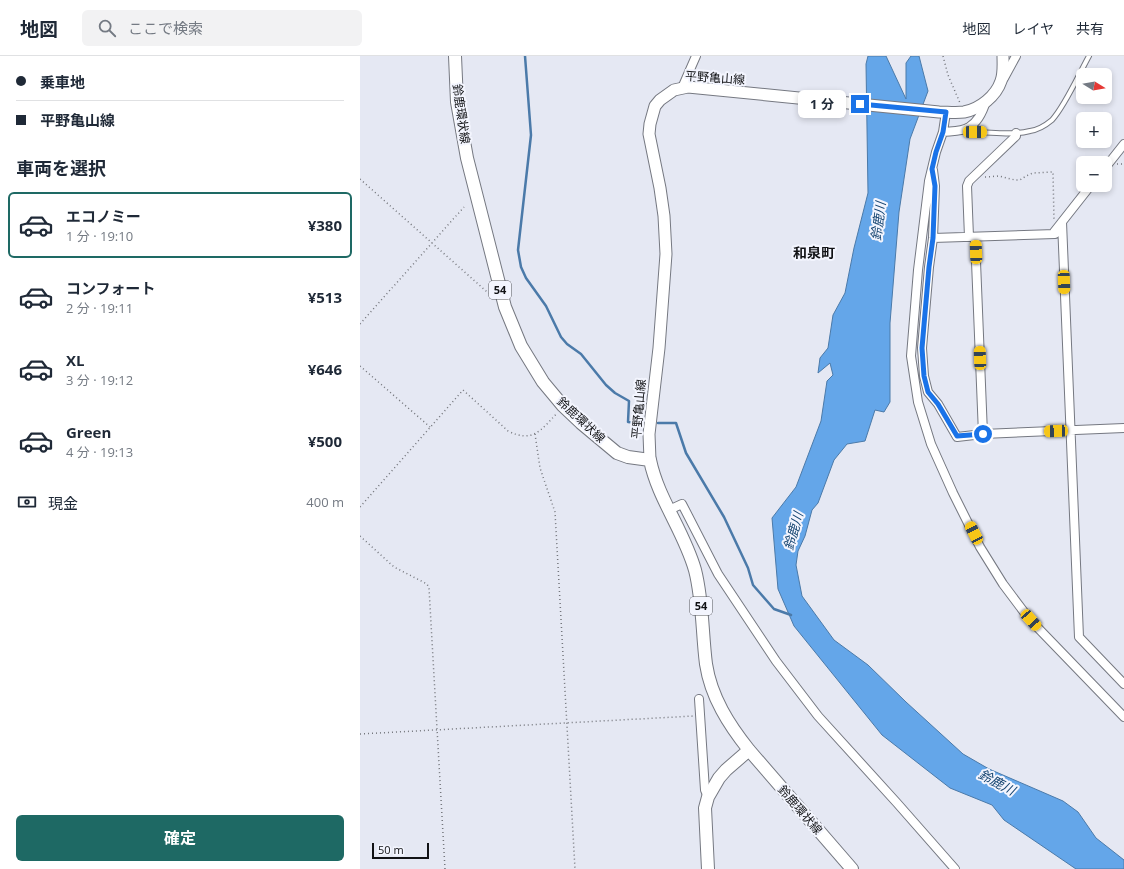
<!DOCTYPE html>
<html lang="ja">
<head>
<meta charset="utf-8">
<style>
	:root { --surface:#fff; --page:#f2f2f3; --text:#1f2937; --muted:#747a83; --line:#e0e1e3; --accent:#1e6964 }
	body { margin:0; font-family:"Open Sans","Noto Sans JP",sans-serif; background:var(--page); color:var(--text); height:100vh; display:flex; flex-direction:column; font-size:15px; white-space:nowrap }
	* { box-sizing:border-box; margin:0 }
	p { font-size:13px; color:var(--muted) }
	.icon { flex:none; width:22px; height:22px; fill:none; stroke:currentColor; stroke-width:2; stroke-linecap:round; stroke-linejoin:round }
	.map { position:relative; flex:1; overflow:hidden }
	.drawer { display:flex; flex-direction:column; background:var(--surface); width:360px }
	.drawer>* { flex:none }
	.guide { display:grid; align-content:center; height:88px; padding:0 16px; background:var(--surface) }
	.needle { width:26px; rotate:101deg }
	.tools { position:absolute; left:716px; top:12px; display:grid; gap:8px }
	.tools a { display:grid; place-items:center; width:36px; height:36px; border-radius:6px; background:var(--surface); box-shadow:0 2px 6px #0003; font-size:20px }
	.scale { position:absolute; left:12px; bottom:10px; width:57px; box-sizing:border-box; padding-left:4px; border:2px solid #111215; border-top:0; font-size:11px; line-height:14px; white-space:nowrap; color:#111215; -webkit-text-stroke:3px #f3f5fe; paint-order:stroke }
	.end { position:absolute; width:18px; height:18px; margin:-9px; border:5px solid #1a73e8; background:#fff; box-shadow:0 0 0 2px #fff }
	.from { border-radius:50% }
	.bubble { position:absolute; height:28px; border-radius:6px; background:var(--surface); box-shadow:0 2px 6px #0003; font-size:13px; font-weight:700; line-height:28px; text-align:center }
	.car { position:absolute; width:12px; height:24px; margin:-12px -6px; border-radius:5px; box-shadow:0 0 3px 1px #0007; background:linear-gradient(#f5c518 24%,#345 0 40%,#f5c518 0 76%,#345 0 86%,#f5c518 0) }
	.guide b { display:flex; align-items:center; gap:14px; height:38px; font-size:15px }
	.guide b+b { border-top:1px solid var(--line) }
	.guide i { width:10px; height:10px; background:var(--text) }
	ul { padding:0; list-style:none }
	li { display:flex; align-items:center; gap:12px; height:66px; margin:0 8px 6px; padding:0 8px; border:2px solid transparent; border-radius:6px }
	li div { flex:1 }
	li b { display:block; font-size:15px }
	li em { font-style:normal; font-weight:700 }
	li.on { border-color:var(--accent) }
	li>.icon { width:36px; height:36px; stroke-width:1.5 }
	h2 { padding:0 16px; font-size:18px; line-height:48px }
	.pay { display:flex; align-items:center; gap:10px; height:44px; padding:0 16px; font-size:15px }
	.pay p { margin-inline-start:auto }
	.cta { display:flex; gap:8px; margin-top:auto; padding:8px 16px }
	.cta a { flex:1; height:46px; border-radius:6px; background:var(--accent); color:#fff; font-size:16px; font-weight:700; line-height:46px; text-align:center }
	header { display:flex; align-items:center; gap:24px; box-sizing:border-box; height:56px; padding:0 20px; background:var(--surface); border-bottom:1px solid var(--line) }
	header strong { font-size:19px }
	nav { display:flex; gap:22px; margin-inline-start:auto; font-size:14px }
	.search { width:280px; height:36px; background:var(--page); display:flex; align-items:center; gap:10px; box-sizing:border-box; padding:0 14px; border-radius:6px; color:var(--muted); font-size:15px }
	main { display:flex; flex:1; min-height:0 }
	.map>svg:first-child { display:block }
	.water { fill:#64a6e9; stroke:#4b7aa9 }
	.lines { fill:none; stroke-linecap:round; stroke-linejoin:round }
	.stream { stroke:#4b7aa9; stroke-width:2.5 }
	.lane-casing { stroke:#757881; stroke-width:6 }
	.street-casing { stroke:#757881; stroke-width:10 }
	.secondary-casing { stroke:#757881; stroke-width:13 }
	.primary-casing { stroke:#757881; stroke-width:14 }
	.path { stroke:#74767c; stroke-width:1.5; stroke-dasharray:1 3; stroke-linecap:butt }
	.lane { stroke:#fff; stroke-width:4 }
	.street { stroke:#fff; stroke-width:8 }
	.secondary { stroke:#fff; stroke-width:11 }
	.primary { stroke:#fff; stroke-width:12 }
	.route { stroke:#1a73e8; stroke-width:5 }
	.labels { text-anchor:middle; stroke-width:4; stroke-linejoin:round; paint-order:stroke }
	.shield { fill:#f3f5fe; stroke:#55565b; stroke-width:1 }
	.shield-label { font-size:11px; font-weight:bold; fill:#111215 }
	.street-label { font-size:12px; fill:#111215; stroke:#f3f5fe }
	.water-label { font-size:13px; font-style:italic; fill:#164571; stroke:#f3f5fe }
	.quarter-label { font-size:14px; font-weight:bold; fill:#111215; stroke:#f3f5fe }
</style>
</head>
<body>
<header>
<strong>地図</strong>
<div class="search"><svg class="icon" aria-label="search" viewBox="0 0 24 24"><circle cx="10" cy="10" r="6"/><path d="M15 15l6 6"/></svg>ここで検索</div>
<nav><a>地図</a><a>レイヤ</a><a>共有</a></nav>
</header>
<main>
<section class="drawer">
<div class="guide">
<b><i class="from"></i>乗車地</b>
<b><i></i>平野亀山線</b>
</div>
<h2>車両を選択</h2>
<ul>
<li class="on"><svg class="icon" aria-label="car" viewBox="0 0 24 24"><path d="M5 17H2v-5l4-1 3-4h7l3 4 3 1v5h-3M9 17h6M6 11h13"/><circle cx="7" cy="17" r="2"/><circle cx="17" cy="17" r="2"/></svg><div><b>エコノミー</b><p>1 分 · 19:10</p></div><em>¥380</em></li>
<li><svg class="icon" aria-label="car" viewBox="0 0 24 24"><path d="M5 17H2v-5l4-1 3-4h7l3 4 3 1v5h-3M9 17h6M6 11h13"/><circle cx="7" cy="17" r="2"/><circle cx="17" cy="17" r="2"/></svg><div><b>コンフォート</b><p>2 分 · 19:11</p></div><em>¥513</em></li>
<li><svg class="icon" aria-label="car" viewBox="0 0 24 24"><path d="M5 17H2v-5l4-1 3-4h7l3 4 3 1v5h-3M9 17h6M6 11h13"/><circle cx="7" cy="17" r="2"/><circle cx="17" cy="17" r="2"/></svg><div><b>XL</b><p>3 分 · 19:12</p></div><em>¥646</em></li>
<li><svg class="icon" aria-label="car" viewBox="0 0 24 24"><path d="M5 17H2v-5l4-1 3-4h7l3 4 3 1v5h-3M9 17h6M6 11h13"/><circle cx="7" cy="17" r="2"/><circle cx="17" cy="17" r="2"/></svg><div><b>Green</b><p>4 分 · 19:13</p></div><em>¥500</em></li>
</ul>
<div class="pay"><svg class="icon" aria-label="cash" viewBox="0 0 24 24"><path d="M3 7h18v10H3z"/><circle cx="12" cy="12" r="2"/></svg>現金<p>400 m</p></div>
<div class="cta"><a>確定</a></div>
</section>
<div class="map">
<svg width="764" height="813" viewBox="0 0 764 813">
	<rect width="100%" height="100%" fill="#e5e8f3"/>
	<path class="water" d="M508,0H526L546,43V7L551,0H559L568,35L550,83L539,156L530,267V346L524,356L515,354L505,385L487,388L474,404L458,447L452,454L445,480L438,495L436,509L442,540L474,584L508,609L546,646L603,698L629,713L703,745L718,756L736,782L764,804V813H716L644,764L632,749L590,732L522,679L434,570L418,533L412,462L436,431L461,365L467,325L473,319L470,307L458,317L460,302L468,292L473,259L485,237L494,192L508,137L506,8Z"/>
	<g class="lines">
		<path class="stream" d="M165,0L171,79L158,194L161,211L166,222L186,250L201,281L207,288L221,298L246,329L255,337L269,345L268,366L278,367
			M298,367H316L326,397L364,461L388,512L393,529L414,553L431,559"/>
		<g class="lane-casing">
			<path id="lane" d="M609,71L611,75L615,76C632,76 653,80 670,75C677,74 686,69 692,64C705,50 719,18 729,0"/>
		</g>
		<g class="street-casing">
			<path id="street" d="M644,22L656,0
				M322,32L336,0
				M586,56L583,76L576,96L569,125L558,214L551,300L558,346L571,388L593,437L620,491L643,528L664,556L678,572L764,661
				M583,76C591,75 602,76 609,71C618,66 623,55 626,45
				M745,112L764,88
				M573,114L575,130L573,182L569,211L562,292L564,320L568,336L578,348L597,381L623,378L764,372
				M702,166L719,581L764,628
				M609,181L607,130L609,125L656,80V77
				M615,181L623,378
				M573,182L695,178L694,176L731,129
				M309,454L322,448L358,518L416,605L458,660L537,747L595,813
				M339,643L345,734L348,741"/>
		</g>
		<g class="secondary-casing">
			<path id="secondary" d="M290,404L289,378L299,292L306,198L304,160L300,132L289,78L290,68L295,50L300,44L314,34L328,31L579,56C587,56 596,57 604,56C620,53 636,40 641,25C644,17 643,8 643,0"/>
		</g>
		<g class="primary-casing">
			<path id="primary" d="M95,0L97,46L107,102L145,251L161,290L183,326L203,350L221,367L257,397L268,401L290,404C298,443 324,475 335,514C343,545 342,577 346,608C351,641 369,669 389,694L492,813
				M348,813L345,752L348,741L359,722L366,714L389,694"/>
		</g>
		<path class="path" d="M583,0L588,19L600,47
			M757,108H764
			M625,121L639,120L655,124H660L666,120L673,117L693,116L694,164
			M0,123L126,235L133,239
			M0,268L104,151
			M0,310L70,371
			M175,378L180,412L195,456L215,813
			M0,451L103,334L148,375C172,387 181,375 197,357
			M0,480L34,511L67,528L69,532L85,813
			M0,678L334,660"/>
		<use href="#lane" class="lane"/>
		<use href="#street" class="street"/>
		<use href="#secondary" class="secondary"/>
		<use href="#primary" class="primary"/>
	</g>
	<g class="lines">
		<path class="route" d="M500,48L586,56L583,76L576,96L572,113L575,130L573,182L569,211L562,292L564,320L568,336L578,348L597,380L623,378"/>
	</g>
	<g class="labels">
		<g class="shield">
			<rect x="129" y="225" width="22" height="18" rx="3"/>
			<rect x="330" y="541" width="22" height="18" rx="3"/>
		</g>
		<g class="shield-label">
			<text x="140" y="238">54</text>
			<text x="341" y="554">54</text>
		</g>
		<g class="street-label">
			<text transform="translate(355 22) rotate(4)" y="4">平野亀山線</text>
			<text transform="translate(101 58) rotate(82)" y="4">鈴鹿環状線</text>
			<text transform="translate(279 353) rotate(-85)" y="4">平野亀山線</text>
			<text transform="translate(221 364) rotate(43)" y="4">鈴鹿環状線</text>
			<text transform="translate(440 754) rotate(49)" y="4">鈴鹿環状線</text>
		</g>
		<g class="water-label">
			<text transform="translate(518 165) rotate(-83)" y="5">鈴鹿川</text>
			<text transform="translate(433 475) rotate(-74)" y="5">鈴鹿川</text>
			<text transform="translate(637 726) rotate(28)" y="5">鈴鹿川</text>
		</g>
		<g class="quarter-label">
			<text x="454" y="202">和泉町</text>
		</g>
	</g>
</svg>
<div class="tools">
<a><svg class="needle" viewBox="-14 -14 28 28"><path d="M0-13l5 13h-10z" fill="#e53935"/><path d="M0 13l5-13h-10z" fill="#747a83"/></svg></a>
<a>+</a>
<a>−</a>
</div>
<div class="scale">50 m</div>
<i class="end from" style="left:623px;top:378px"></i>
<i class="end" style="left:500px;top:48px"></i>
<div class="bubble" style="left:438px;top:34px;width:48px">1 分</div>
<i class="car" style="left:615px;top:76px;rotate:91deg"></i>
<i class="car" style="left:616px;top:196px;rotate:358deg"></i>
<i class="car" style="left:704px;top:226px;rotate:178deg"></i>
<i class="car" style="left:620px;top:302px;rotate:358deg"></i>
<i class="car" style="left:696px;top:375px;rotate:268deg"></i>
<i class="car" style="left:614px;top:477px;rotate:333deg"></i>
<i class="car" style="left:671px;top:564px;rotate:138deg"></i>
</div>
</main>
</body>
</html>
